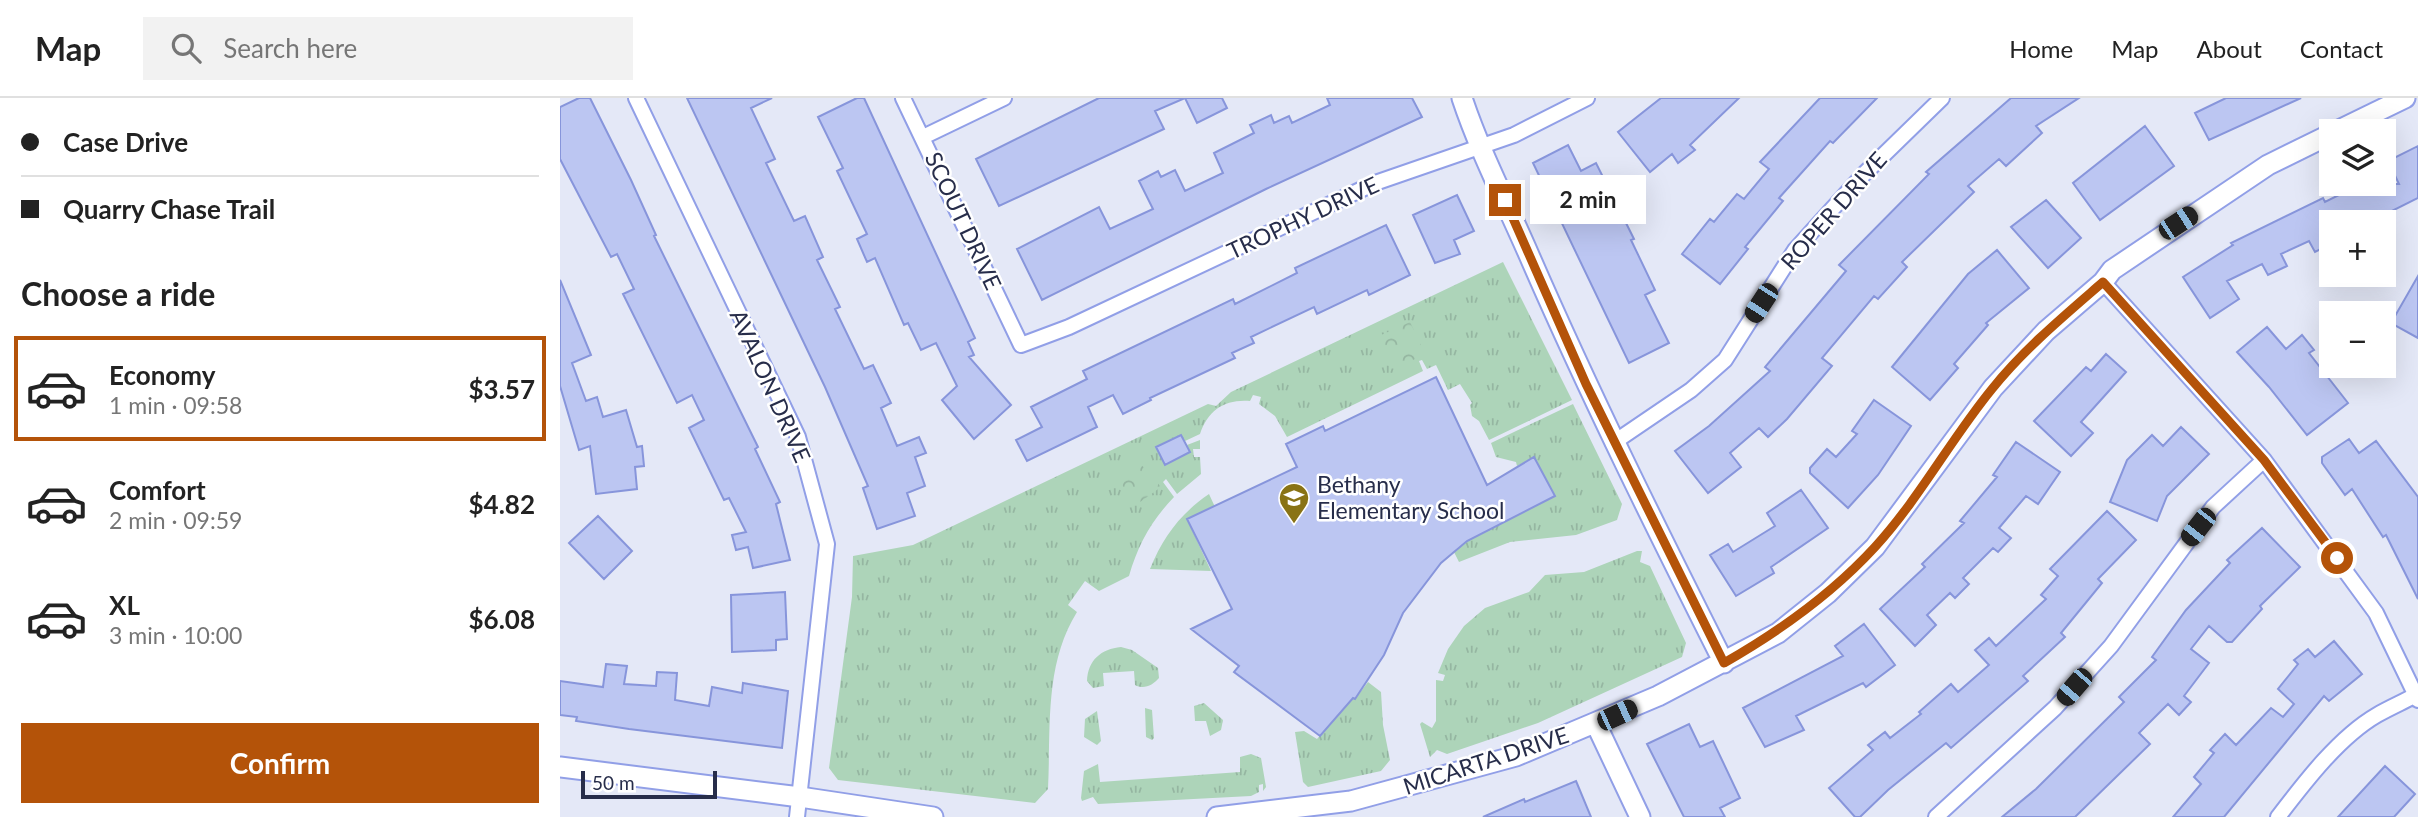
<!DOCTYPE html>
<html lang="en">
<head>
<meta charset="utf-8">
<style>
	:root { --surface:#fff; --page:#f2f2f2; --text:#222; --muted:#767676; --line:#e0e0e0; --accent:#b45309 }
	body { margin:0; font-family:Lato,sans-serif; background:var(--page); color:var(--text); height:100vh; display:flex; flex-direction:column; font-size:26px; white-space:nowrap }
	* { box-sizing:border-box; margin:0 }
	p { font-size:23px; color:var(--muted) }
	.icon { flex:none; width:38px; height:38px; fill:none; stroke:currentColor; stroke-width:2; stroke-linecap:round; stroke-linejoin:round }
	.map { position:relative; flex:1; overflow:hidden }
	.sheet { display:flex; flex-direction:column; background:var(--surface); width:560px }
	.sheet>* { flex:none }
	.top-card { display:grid; align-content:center; height:154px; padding:0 21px; background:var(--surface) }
	.fabs { position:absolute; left:1759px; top:21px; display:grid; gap:14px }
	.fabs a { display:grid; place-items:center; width:77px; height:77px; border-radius:0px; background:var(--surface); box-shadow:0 7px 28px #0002; font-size:35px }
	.scale { position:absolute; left:21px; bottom:18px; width:136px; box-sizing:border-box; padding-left:7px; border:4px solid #272d4a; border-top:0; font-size:19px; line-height:24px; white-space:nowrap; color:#272d4a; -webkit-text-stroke:5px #fff; paint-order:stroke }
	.end { position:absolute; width:32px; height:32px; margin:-16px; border:9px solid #b45309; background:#fff; box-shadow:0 0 0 4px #fff }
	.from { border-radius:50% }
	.bubble { position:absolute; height:49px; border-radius:0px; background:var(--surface); box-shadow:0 7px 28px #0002; font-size:23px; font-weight:700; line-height:49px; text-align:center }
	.car { position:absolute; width:21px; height:42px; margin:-21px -10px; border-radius:9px; box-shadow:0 0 5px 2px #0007; background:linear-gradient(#222 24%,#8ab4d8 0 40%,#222 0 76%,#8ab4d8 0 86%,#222 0) }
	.top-card b { display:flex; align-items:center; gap:24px; height:66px; font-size:26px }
	.top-card b+b { border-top:2px solid var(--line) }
	.top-card i { width:18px; height:18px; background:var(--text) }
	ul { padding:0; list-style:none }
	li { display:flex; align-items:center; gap:21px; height:105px; margin:0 14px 10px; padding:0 7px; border:4px solid transparent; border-radius:0px }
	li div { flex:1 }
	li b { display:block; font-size:26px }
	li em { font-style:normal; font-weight:700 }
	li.current { border-color:var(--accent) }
	li>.icon { width:63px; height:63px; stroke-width:1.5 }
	h2 { padding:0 21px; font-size:32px; line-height:84px }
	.cta { display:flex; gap:14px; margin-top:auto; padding:14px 21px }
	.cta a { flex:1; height:80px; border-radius:0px; background:var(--accent); color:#fff; font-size:28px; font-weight:700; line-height:80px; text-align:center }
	header { display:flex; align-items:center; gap:42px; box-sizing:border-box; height:98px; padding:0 35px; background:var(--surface); border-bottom:2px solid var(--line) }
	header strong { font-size:33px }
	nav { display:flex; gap:38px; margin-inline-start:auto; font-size:24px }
	.search { width:490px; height:63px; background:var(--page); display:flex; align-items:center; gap:18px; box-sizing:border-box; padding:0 24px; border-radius:0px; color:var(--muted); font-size:26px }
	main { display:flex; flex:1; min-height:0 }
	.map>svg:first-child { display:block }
	.grass { fill:url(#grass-tufts) }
	.park { fill:url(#park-crowns) }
	.building { fill:#bcc6f2; stroke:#8795db; stroke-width:2 }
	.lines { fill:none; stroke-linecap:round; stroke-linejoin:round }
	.street-casing { stroke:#919fe7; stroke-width:18 }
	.secondary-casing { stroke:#919fe7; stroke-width:23 }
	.street { stroke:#fff; stroke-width:14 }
	.secondary { stroke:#fff; stroke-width:19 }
	.route { stroke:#b45309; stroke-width:9 }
	.labels { text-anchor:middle; stroke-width:5; stroke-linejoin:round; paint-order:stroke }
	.street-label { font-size:23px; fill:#272d4a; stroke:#fff }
	.poi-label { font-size:23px; fill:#272d4a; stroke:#fff; text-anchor:start }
</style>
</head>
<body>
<header>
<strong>Map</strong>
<div class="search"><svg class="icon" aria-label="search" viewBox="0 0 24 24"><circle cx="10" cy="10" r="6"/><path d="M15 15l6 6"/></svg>Search here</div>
<nav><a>Home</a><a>Map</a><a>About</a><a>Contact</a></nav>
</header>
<main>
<section class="sheet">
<div class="top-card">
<b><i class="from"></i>Case Drive</b>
<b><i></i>Quarry Chase Trail</b>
</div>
<h2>Choose a ride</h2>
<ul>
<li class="current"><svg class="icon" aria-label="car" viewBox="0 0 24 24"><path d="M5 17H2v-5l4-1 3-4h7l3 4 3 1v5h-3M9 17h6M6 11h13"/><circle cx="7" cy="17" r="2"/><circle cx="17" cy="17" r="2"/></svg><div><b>Economy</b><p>1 min · 09:58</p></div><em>$3.57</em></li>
<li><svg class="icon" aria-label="car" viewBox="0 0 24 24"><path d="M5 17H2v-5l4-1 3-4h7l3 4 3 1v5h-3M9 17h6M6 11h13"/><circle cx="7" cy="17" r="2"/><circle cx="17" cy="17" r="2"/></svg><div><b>Comfort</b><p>2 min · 09:59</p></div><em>$4.82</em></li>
<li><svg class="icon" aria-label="car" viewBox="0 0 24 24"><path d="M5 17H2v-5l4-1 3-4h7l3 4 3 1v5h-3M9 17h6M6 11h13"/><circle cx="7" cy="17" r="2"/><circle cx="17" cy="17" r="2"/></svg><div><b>XL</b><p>3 min · 10:00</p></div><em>$6.08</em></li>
</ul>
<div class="cta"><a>Confirm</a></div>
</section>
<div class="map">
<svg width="1858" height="719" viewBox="0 0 1858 719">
	<defs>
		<pattern id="grass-tufts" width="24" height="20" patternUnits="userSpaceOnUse" patternTransform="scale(1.75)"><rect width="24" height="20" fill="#add4b9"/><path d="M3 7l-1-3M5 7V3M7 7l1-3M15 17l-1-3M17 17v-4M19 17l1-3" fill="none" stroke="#95b6a1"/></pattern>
		<pattern id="park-crowns" width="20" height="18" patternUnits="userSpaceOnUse" patternTransform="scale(1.75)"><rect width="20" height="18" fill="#add4b9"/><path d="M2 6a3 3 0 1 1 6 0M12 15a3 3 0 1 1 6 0" fill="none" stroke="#95b6a1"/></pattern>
	</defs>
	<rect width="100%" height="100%" fill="#e4e8f7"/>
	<path class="grass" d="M943,164L1012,302L929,342L919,323L912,318L910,307L912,305L900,286L888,292L876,267L867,271L862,262L859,263L863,273L727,339L715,318L699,306L701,299L693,297L690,303C665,301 648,312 640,336L625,343L621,337L596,349L605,367L630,354L627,347L640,342V351H633L634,359H640L641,376L617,396L606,381L603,384L614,399C591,423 578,447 569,478L539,493L525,483L508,507L517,514C484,567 491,631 488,691L475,705L278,682L269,670L292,499L293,458L353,447L648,306L656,308L671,294Z
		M1013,306L1062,406L1057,422L1016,437L950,444L899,464L894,454L907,443L994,398L974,359L957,368L956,364L936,359L931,345Z
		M649,396L655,409L627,421L651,473L590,471C603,439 620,416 649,396Z
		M1077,453H1082L1080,464L1090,468L1126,545L1122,559L978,625L887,656L877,652L870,659L860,626L862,624L872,630L876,623V582L883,583L885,577L878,575L888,551L904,528L925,510L969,494L985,477L1024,474Z
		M561,549L572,552L598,570L599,580C593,587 584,592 575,587L574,573L543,575L544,588L533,590L527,583C528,562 541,551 561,549Z
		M808,584L821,594L823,627L830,662L821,673L748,689L743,684L735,634L744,633L757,641L793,600L795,601Z
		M644,605L663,622L661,632L650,638L646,623H635L634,608Z
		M585,610L592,612L594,640L592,642L586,639Z
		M537,613L541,643L537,647L524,639L525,621Z
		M691,656L701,660L706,689L703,693V686L699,687V694L691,698L538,706L533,699L522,703L521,700L524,673L538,666L540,684L680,674V659Z"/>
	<path class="park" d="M850,224L865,256L835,271L830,270L817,247L819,238Z
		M579,364L601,389L576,407L568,399L558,378L561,373Z"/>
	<path class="building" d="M19,0H30L71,82L96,137L94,138L198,349L195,351L220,404L216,406L230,462L193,470L188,449L176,452L172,437L186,434L169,400L164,402L129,330L144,322L132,297L117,305L63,196L74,191L57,156L51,159L0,61V9Z
		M127,0H212L191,10L215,61L206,65L234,123L245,118L263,159L257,162L280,209L275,211L304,271L313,267L331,305L321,310L337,348L359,339L366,355L355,359L365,388L347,395L355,418L317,431L303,390L308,388L265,289Z
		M297,0H304L415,240L408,244L414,257L409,259L451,307L414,341L382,302L397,288L376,245L361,252L348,225L344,227L315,160L307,164L297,141L307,136L277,73L283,70L258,19Z
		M539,0H625L595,13L604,31L439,108L416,61Z
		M625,0H662L667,10L637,25Z
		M767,0H852L862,19L706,91L482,202L457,151L539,109L550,131L593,111L579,83L598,73L601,79L615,72L625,93L663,75L654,55L694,35L690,27L711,17L714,25L729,18L732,25L770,7Z
		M1101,0H1179L1130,47L1135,52L1118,65L1112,56L1090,74L1058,34Z
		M1260,0H1317L1273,45L1270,43L1219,100L1223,103L1185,149L1188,151L1160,186L1122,156L1150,121L1154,124L1177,96L1184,101L1209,71L1200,64Z
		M1451,0H1519L1476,28L1482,35L1446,68L1439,61L1408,88L1414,94L1342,164L1347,169L1318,201L1314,198L1262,260L1272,268L1227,321L1208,339L1199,330L1170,355L1181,369L1148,395L1115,353L1149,328L1210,273L1205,269L1286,173L1279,167L1369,76L1366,74Z
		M1666,0H1741L1649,42L1635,15Z
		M1585,28L1614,68L1540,122L1513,85Z
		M1008,47L1021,73L1036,65L1074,141L1071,142L1095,192L1085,197L1109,245L1069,265L973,65Z
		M1858,48V100L1810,124H1771V146L1755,154L1749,143L1721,156L1727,168L1708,177L1702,166L1667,183L1679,201L1650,220L1623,179L1673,147L1671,145L1763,100L1765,104L1801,86H1839L1828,63Z
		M897,97L914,133L894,142L900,156L875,165L853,117Z
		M1486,102L1521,140L1488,170L1451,129Z
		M826,127L850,177L809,197L807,192L757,216L754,209L691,239L694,245L672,255L675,260L590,300L591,302L563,316L553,297L528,309L537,329L467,363L456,342L482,329L471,309L527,281L523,273L673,201L675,206L737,175L735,170Z
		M1437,152L1469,190L1426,225L1428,227L1394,266L1398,270L1370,302L1332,269L1408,176Z
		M1858,178V240L1831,225Z
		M0,182L31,257L12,265L26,303L37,299L43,319L66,312L77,349L82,348L84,368L75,369L77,391L36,396L30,348L19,352L0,288Z
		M1707,229L1726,251L1742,237L1754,252L1749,255L1788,305L1747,337L1709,289L1677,254Z
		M1546,256L1566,274L1521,324L1533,335L1511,358L1474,323L1526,269L1531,273Z
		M876,279L927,387L974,359L995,398L907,443L881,465L843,515L824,557L795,601L793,600L760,638L674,574L679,568L631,531L672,511L627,421L737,369L726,346L763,328L765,333Z
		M1314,302L1351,328L1318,377L1288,410L1250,375V370L1267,351L1276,359L1297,336L1292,333Z
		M1621,329L1649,356L1607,398L1597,423L1550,404L1567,362L1592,337L1603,348Z
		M621,337L630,354L605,367L596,349Z
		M1789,341L1799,355L1816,343L1858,399V501L1826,437L1823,439L1792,391L1785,397L1762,365V359Z
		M1456,344L1500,374L1478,406L1466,398L1439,430L1451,440L1438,454L1433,450L1403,480L1409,486L1395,500L1390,495L1367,517L1376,527L1355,548L1320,511L1365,469L1362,466L1404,425L1400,423L1437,379L1433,377Z
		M1241,392L1268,430L1211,469L1214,475L1176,498L1150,457L1168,446L1173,454L1215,428L1207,415Z
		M1547,413L1576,442L1538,481L1542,485L1501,535L1505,539L1463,578L1468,583L1391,650L1386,645L1328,692L1300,719H1295L1269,690L1313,652L1308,647L1325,634L1330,640L1361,616L1359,614L1391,586L1398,594L1429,567L1415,552L1429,540L1436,548L1486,501L1481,497L1498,478L1490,471Z
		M38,418L72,453L44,481L9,445Z
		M1702,430L1740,469L1700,508L1702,511L1672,544H1667L1649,528L1631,551L1649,565L1624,598L1631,604L1619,617L1608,606L1579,635L1590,646L1515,719H1442L1476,691L1564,604L1559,599L1596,562L1592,559L1626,512L1670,465L1667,462Z
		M225,494L227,541L216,542V552L172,554L171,497Z
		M1304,526L1335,567L1306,589L1303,585L1236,618L1244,632L1205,649L1183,610L1283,558L1275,548Z
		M1774,543L1802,576L1769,603L1764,598L1664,719H1613L1641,686L1634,679L1654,655L1650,652L1665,636L1676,647L1711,610L1723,619L1734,606L1718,591L1738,566L1734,562L1748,551L1755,559Z
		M46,566L67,568L64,586L96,588L97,574L117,575L115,602L149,608L152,589L182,595L183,585L228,593L222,650L69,631L16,623L17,619L0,617V583L43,589Z
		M1129,626L1140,649L1153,643L1180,700L1160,710L1165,719H1124L1087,646Z
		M1825,668L1855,696L1834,719H1778Z
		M1016,683L1031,719H923L964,701L965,704Z"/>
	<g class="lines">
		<g class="street-casing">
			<path id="street" d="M76,0L238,339L267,446L237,719
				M343,0L461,247L509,229L815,85L954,37L1027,0
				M363,39L444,0
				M1543,184L1704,362L1816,515L1858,602
				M1053,345L1131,292L1165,262L1235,152L1304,76L1382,0
				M1376,719L1495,610L1551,548L1653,409L1704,362
				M1718,719C1744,685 1779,639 1817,617C1829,610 1843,604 1856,597"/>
		</g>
		<g class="secondary-casing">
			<path id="secondary" d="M902,0C920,54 946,104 969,157C1029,295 1096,430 1164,565
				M1777,33L1845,0
				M1036,626L1080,719
				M0,669L240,699L373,719
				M657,719L791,703L956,658L1098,598L1218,535L1268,495L1315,449L1433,290L1486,233L1543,184L1552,172L1708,67L1771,36"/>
		</g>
		<use href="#street" class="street"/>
		<use href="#secondary" class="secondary"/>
	</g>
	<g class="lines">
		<path class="route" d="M945,102L1026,286L1164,565C1220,533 1271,497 1315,449C1359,401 1391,341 1432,291C1464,251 1505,217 1543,184L1704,362L1777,460"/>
	</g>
	<defs>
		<g id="school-pin" transform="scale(1.575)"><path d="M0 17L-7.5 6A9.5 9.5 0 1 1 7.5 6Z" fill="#897315" stroke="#fff"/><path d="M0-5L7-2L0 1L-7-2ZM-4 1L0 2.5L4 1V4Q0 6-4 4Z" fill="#fff"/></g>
	</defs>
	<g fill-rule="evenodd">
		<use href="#school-pin" x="734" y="400"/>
	</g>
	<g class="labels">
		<g class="street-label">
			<text transform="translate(1274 113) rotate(-49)" y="8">ROPER DRIVE</text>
			<text transform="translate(743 120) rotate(-25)" y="8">TROPHY DRIVE</text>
			<text transform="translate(403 123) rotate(65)" y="8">SCOUT DRIVE</text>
			<text transform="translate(210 288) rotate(66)" y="8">AVALON DRIVE</text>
			<text transform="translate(926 663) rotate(-18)" y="8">MICARTA DRIVE</text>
		</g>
		<g class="poi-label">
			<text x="757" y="395">Bethany<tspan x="757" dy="26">Elementary School</tspan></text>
		</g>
	</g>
</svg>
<div class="fabs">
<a><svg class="icon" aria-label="layers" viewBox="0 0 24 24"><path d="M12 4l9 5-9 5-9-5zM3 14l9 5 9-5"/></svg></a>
<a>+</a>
<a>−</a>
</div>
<div class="scale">50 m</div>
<i class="end from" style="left:1777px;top:460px"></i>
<i class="end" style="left:945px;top:102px"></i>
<div class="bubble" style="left:970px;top:77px;width:116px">2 min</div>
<i class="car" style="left:1618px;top:125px;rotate:57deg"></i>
<i class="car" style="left:1201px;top:205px;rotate:213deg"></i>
<i class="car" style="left:1638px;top:429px;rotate:218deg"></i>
<i class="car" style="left:1514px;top:589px;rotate:221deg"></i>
<i class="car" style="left:1057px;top:617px;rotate:65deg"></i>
</div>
</main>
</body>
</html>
